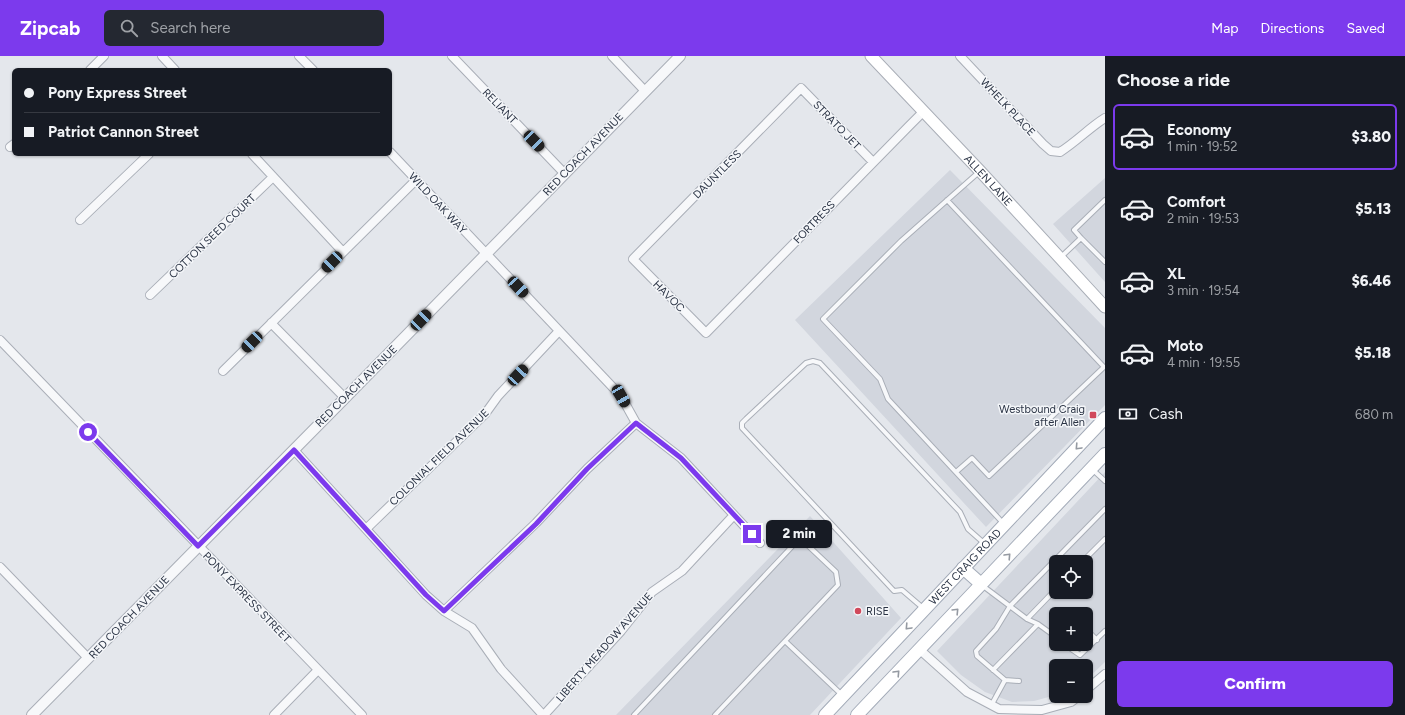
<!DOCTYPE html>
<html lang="en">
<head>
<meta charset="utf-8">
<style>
	:root { --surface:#171b24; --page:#242831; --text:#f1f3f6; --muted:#9ea1a6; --line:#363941; --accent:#7c3aed }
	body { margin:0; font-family:Figtree,sans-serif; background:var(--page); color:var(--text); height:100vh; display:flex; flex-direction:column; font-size:15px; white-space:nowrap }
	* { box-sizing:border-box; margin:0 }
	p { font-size:13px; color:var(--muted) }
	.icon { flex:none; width:22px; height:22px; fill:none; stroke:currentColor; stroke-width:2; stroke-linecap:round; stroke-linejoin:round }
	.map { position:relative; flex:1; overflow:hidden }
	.panel { display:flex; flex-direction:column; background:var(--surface); width:300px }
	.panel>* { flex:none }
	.guide { position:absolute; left:12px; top:12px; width:380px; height:88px; border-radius:6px; box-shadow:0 1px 3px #0004; display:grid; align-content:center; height:88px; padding:0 12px; background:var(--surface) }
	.buttons { position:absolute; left:1049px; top:499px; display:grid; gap:8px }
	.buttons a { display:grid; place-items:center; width:44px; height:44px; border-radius:6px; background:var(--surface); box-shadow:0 1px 3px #0004; font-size:20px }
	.end { position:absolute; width:18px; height:18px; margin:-9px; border:5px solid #7c3aed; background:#fff; box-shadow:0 0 0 2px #fff }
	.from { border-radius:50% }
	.bubble { position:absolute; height:28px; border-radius:6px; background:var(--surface); box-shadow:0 1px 3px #0004; font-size:13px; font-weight:800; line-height:28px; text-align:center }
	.car { position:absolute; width:12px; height:24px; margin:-12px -6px; border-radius:5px; box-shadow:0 0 3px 1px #0007; background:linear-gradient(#222 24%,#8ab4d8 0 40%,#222 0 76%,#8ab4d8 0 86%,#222 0) }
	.guide b { display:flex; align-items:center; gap:14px; height:38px; font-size:15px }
	.guide b+b { border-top:1px solid var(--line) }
	.guide i { width:10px; height:10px; background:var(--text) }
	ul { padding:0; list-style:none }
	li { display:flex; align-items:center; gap:12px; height:66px; margin:0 8px 6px; padding:0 4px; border:2px solid transparent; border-radius:6px }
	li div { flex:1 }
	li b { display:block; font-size:15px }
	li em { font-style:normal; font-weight:800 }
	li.on { border-color:var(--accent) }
	li>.icon { width:36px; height:36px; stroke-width:1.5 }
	h2 { padding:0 12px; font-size:18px; line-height:48px }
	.pay { display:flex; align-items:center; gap:10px; height:44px; padding:0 12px; font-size:15px }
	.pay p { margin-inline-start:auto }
	.primary-button { display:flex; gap:8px; margin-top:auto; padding:8px 12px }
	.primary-button a { flex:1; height:46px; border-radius:6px; background:var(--accent); color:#fff; font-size:16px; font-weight:800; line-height:46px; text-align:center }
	header { display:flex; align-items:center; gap:24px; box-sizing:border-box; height:56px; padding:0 20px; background:var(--accent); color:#fff }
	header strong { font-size:19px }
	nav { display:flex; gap:22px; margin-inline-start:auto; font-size:14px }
	.search { width:280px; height:36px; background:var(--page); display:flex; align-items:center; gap:10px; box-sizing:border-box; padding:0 14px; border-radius:6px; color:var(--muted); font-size:15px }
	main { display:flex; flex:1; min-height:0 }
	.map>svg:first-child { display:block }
	.built { fill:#d2d6de; fill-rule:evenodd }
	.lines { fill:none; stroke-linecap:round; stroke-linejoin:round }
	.service-casing { stroke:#a9aeb7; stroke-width:6 }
	.minor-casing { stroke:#a9aeb7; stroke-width:10 }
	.tertiary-casing { stroke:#a9aeb7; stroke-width:12 }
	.secondary-casing { stroke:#a9aeb7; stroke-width:13 }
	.primary-casing { stroke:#a3abb8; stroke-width:14 }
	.service { stroke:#f7f8fa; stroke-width:4 }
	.minor { stroke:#f7f8fa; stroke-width:8 }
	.tertiary { stroke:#f7f8fa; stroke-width:10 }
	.secondary { stroke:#fff; stroke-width:11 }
	.primary { stroke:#fff; stroke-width:12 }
	.oneway { stroke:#959aa2 }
	.route { stroke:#7c3aed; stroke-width:5 }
	.poi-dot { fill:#d1495b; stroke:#f4f6f9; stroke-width:1.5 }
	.labels { text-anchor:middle; stroke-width:3; stroke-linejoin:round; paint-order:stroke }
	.street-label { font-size:11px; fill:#2b3445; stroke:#f4f6f9 }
	.poi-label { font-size:11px; fill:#2b3445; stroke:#f4f6f9; text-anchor:end }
</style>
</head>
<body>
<header>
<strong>Zipcab</strong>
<div class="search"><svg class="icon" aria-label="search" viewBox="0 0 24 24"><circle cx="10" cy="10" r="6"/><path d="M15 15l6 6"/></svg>Search here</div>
<nav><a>Map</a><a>Directions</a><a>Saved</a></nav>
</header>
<main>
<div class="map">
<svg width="1105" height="659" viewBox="0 0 1105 659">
	<rect width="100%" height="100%" fill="#e4e7ec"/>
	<path class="built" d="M950,114L1105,272V349L986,471L795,264Z
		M1105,122V226L1053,168Z
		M1105,416V606L1086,624V610H1056V639L1034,645L1012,646L985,636L961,619L937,595ZM1056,506H1086V536H1056ZM1056,558H1086V588H1056Z
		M810,460L901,562L810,659H616Z"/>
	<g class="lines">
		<g class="service-casing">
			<path id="service" d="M979,116L901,185L823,263L880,323L888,343L1003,467
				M947,144L1104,311L989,420L972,402L956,416
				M1081,182L1105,206
				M1061,201L1081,182L1074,174L1105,144
				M1093,414L1105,425
				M1077,504L1080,506
				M1082,506L1105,483
				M983,530L1027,563L1038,568L1056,581
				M923,552L902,534L894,535L742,372V367L746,363L806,307L813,305L820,307L960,456L968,473L985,488
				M1027,563L1056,533
				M1086,573L1097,584
				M1064,588L1080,599L1105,575
				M993,614L1038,568
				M1005,624L1019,625
				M992,648L1005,624L977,600L976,595L996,573L1010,550L1105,453
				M634,659L800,482L836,516L838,529L785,585L842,639
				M715,659L785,585"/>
		</g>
		<g class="minor-casing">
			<path id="minor" d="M162,0L175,14
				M299,0L313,14
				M452,0L564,117
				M612,0L645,35
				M960,0L1043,88L1051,95L1060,96C1076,86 1089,72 1105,62
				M90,14L104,0
				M10,91L14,88
				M390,96L621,340L636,367L681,402L760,487
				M252,98L343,196
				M873,106L801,32L633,203L706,277L909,70L923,56
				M80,164L149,98
				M150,239L273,121
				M271,267L345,342
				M0,284L362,659
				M223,315L416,124
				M294,394L426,539L444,555L472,572L501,613L543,659
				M366,473L485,358L498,340L559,275
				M0,511L88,602
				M444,555L536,467L587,413L636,367
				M919,593L967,636L999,653L1042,654L1071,646L1079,640
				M1086,634L1105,618
				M274,659L318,614
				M544,659L621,575L652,536L682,515L734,459"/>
		</g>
		<g class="tertiary-casing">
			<path id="tertiary" d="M32,659L345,342L680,0"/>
		</g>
		<g class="secondary-casing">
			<g id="secondary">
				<path id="s1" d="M871,0L980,115L1105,251"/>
			</g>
		</g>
		<g class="primary-casing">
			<g id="primary">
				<path d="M963,512L981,528"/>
				<path id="s2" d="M825,659L1105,362"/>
				<path d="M857,659L1105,398"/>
			</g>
		</g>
		<use href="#service" class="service"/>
		<use href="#minor" class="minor"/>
		<use href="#tertiary" class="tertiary"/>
		<use href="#secondary" class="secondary"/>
		<use href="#primary" class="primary"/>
	</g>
	<defs><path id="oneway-chevron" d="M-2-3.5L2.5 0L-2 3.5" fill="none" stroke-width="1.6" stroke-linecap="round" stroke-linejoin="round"/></defs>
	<g class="oneway">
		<use href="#oneway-chevron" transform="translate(1078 391) rotate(133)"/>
		<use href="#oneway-chevron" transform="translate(1008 500) rotate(-47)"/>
		<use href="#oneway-chevron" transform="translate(956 555) rotate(-46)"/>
		<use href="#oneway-chevron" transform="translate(908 571) rotate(133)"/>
		<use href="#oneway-chevron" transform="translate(897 617) rotate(-47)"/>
	</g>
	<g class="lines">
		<path class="route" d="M88,376L198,490L294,394L426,539L444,555L536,468L587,413L636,367L681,402L752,478"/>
	</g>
	<g class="poi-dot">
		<rect x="1089" y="355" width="8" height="8" rx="2"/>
		<circle cx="858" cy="555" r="4"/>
	</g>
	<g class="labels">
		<g class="street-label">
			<text transform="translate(500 50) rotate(46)" y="4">RELIANT</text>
			<text transform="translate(1008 51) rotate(47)" y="4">WHELK PLACE</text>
			<text transform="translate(837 69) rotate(46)" y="4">STRATO JET</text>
			<text transform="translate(583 98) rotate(-46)" y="4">RED COACH AVENUE</text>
			<text transform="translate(717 118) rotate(-45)" y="4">DAUNTLESS</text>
			<text dy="4" stroke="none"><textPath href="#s1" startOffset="171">ALLEN LANE</textPath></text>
			<text transform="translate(438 147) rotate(47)" y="4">WILD OAK WAY</text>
			<text transform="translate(814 166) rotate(-46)" y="4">FORTRESS</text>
			<text transform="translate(212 180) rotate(-44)" y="4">COTTON SEED COURT</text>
			<text transform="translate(669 240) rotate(45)" y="4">HAVOC</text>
			<text transform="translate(356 330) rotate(-45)" y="4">RED COACH AVENUE</text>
			<text transform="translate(439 401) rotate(-44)" y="4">COLONIAL FIELD AVENUE</text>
			<text dy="4" stroke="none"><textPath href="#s2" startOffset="204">WEST CRAIG ROAD</textPath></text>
			<text transform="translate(247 541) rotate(46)" y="4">PONY EXPRESS STREET</text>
			<text transform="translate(129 561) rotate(-46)" y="4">RED COACH AVENUE</text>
			<text transform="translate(604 591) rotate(-49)" y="4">LIBERTY MEADOW AVENUE</text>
		</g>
		<g class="poi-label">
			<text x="1085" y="357">Westbound Craig<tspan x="1085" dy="13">after Allen</tspan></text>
			<text x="866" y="559" text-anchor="start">RISE</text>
		</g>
	</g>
</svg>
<div class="buttons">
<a><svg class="icon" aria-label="locate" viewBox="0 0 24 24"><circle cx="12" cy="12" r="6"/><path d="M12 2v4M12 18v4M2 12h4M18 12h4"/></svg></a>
<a>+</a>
<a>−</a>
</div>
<i class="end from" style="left:88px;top:376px"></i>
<i class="end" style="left:752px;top:478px"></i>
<div class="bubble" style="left:766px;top:464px;width:66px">2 min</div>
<i class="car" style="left:534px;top:85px;rotate:136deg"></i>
<i class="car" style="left:332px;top:206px;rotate:225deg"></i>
<i class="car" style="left:518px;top:231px;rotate:137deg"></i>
<i class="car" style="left:421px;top:264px;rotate:44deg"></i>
<i class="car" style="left:252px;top:286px;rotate:225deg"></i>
<i class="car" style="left:518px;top:319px;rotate:43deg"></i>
<i class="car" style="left:621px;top:340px;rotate:150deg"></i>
<div class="guide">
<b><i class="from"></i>Pony Express Street</b>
<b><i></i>Patriot Cannon Street</b>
</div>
</div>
<section class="panel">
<h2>Choose a ride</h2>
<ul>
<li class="on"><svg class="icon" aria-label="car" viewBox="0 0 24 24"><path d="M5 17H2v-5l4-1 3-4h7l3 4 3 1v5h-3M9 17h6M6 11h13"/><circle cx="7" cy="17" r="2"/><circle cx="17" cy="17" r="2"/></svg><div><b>Economy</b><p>1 min · 19:52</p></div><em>$3.80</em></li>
<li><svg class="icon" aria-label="car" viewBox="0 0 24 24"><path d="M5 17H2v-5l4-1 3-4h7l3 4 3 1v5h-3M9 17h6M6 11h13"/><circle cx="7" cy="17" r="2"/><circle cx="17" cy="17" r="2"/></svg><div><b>Comfort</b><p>2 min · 19:53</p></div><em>$5.13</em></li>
<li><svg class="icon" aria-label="car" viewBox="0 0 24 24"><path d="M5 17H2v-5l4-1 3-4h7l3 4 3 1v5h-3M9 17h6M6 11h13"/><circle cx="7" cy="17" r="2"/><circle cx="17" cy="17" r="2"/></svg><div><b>XL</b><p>3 min · 19:54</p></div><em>$6.46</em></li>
<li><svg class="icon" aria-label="car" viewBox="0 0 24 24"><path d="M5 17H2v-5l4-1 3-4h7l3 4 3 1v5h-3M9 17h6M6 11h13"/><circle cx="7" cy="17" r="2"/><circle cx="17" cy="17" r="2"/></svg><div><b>Moto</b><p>4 min · 19:55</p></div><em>$5.18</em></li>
</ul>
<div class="pay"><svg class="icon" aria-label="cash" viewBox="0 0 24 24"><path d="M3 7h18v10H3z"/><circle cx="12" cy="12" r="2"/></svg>Cash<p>680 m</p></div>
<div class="primary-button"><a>Confirm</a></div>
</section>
</main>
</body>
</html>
